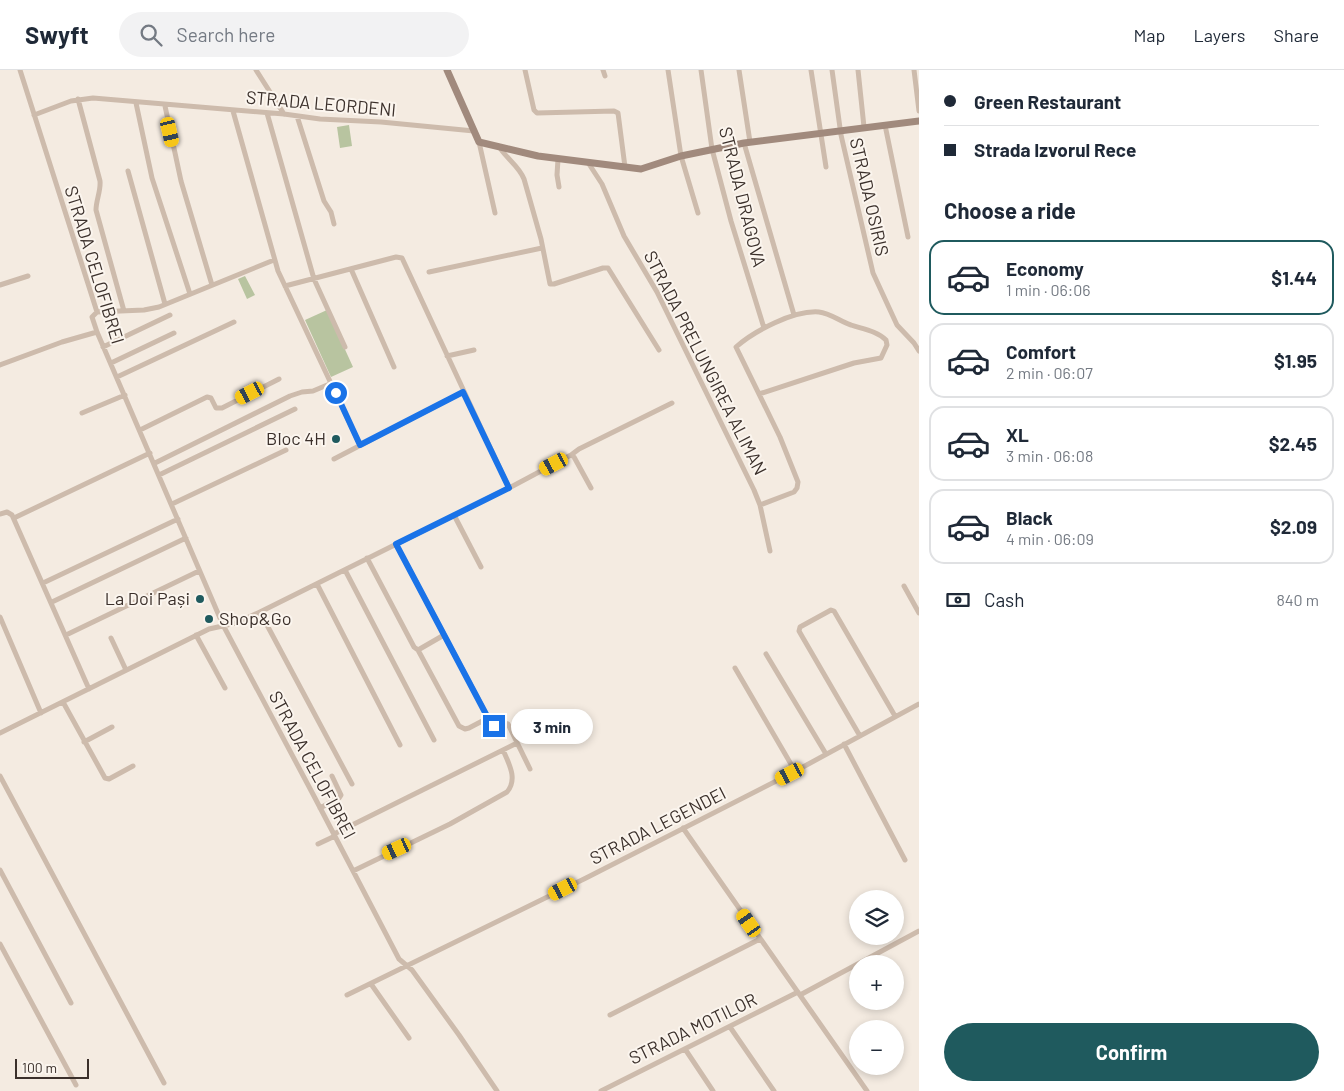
<!DOCTYPE html>
<html lang="en">
<head>
<meta charset="utf-8">
<style>
	:root { --surface:#fff; --page:#f2f2f3; --text:#1f2937; --muted:#747a83; --line:#e0e1e3; --accent:#1f5a5e }
	body { margin:0; font-family:Barlow,sans-serif; background:var(--page); color:var(--text); height:100vh; display:flex; flex-direction:column; font-size:19px; white-space:nowrap }
	* { box-sizing:border-box; margin:0 }
	p { font-size:16px; color:var(--muted) }
	.icon { flex:none; width:28px; height:28px; fill:none; stroke:currentColor; stroke-width:2; stroke-linecap:round; stroke-linejoin:round }
	.map { position:relative; flex:1; overflow:hidden }
	.sheet { display:flex; flex-direction:column; background:var(--surface); width:425px }
	.sheet>* { flex:none }
	.banner { display:grid; align-content:center; height:110px; padding:0 25px; background:var(--surface) }
	.controls { position:absolute; left:849px; top:820px; display:grid; gap:10px }
	.controls a { display:grid; place-items:center; width:55px; height:55px; border-radius:50%; background:var(--surface); box-shadow:0 2px 8px #0003; font-size:25px }
	.scale { position:absolute; left:15px; bottom:12px; width:74px; box-sizing:border-box; padding-left:5px; border:2px solid #3b302b; border-top:0; font-size:14px; line-height:18px; white-space:nowrap; color:#3b302b; -webkit-text-stroke:4px #fbf5ee; paint-order:stroke }
	.end { position:absolute; width:22px; height:22px; margin:-11px; border:6px solid #1a73e8; background:#fff; box-shadow:0 0 0 2px #fff }
	.from { border-radius:50% }
	.bubble { position:absolute; height:35px; border-radius:18px; background:var(--surface); box-shadow:0 2px 8px #0003; font-size:16px; font-weight:700; line-height:35px; text-align:center }
	.car { position:absolute; width:15px; height:30px; margin:-15px -8px; border-radius:6px; box-shadow:0 0 4px 1px #0007; background:linear-gradient(#f5c518 24%,#345 0 40%,#f5c518 0 76%,#345 0 86%,#f5c518 0) }
	.banner b { display:flex; align-items:center; gap:18px; height:48px; font-size:19px }
	.banner b+b { border-top:1px solid var(--line) }
	.banner i { width:12px; height:12px; background:var(--text) }
	ul { padding:0; list-style:none }
	li { display:flex; align-items:center; gap:15px; height:75px; margin:0 10px 8px; padding:0 15px; border:2px solid var(--line); border-radius:15px }
	li div { flex:1 }
	li b { display:block; font-size:19px }
	li em { font-style:normal; font-weight:700 }
	li.active { border-color:var(--accent) }
	li>.icon { width:45px; height:45px; stroke-width:1.5 }
	h2 { padding:0 25px; font-size:22px; line-height:60px }
	.pay { display:flex; align-items:center; gap:12px; height:55px; padding:0 25px; font-size:19px }
	.pay p { margin-inline-start:auto }
	.action { display:flex; gap:10px; margin-top:auto; padding:10px 25px }
	.action a { flex:1; height:58px; border-radius:30px; background:var(--accent); color:#fff; font-size:20px; font-weight:700; line-height:58px; text-align:center }
	header { display:flex; align-items:center; gap:30px; box-sizing:border-box; height:70px; padding:0 25px; background:var(--surface); border-bottom:1px solid var(--line) }
	header strong { font-size:24px }
	nav { display:flex; gap:28px; margin-inline-start:auto; font-size:18px }
	.search { width:350px; height:45px; background:var(--page); display:flex; align-items:center; gap:12px; box-sizing:border-box; padding:0 18px; border-radius:28px; color:var(--muted); font-size:19px }
	main { display:flex; flex:1; min-height:0 }
	.map>svg:first-child { display:block }
	.green { fill:#b8c4a0 }
	.lines { fill:none; stroke-linecap:round; stroke-linejoin:round }
	.street { stroke:#cdbbac; stroke-width:5 }
	.secondary { stroke:#a18a7d; stroke-width:7 }
	.route { stroke:#1a73e8; stroke-width:6 }
	.poi-dot { fill:#1f5a5e; stroke:#fbf5ee; stroke-width:2 }
	.labels { text-anchor:middle; stroke-width:4; stroke-linejoin:round; paint-order:stroke }
	.street-label { font-size:18px; fill:#3b302b; stroke:#fbf5ee }
	.poi-label { font-size:18px; fill:#3b302b; stroke:#fbf5ee; text-anchor:end }
</style>
</head>
<body>
<header>
<strong>Swyft</strong>
<div class="search"><svg class="icon" aria-label="search" viewBox="0 0 24 24"><circle cx="10" cy="10" r="6"/><path d="M15 15l6 6"/></svg>Search here</div>
<nav><a>Map</a><a>Layers</a><a>Share</a></nav>
</header>
<main>
<div class="map">
<svg width="919" height="1021" viewBox="0 0 919 1021">
	<rect width="100%" height="100%" fill="#f4ebe1"/>
	<path class="green" d="M349,55L352,76L340,78L337,57Z
		M245,206L255,225L247,229L238,209Z
		M327,240L353,297L331,307L305,250Z"/>
	<g class="lines">
		<path class="street" d="M20,0L97,242
			M256,0L284,44
			M525,0L534,40L537,43L614,41L618,43L625,97
			M603,0L605,6
			M668,0L681,86L698,143
			M701,0L712,79L731,151L764,258
			M739,0L750,72
			M811,0L826,97
			M832,0L841,65L873,203L897,255L914,273L919,281
			M858,0L864,57
			M914,0L919,41
			M78,29L100,111C101,121 96,130 96,140L124,241
			M136,33L152,108L190,224
			M165,36L181,111L212,215
			M233,41L278,201L360,375
			M267,43L314,209L345,277
			M34,45L71,31L93,28L284,44L320,49L381,52L474,61
			M297,46L324,131L331,142L334,154
			M885,55L908,167
			M479,72L495,143
			M744,73L794,245
			M500,78C507,89 519,96 524,109L541,169L550,214H554L603,198H608L659,280
			M558,89L557,105L559,117
			M589,94L602,114L624,166L657,222L754,420L760,435L770,481
			M128,101L165,234
			M351,199L394,297
			M429,202L542,178
			M0,215L28,206
			M285,216L396,187L402,188L509,418
			M97,242L92,247L97,262L223,555L315,728L399,889L412,900L459,965L497,1021
			M97,242L144,240L159,237L274,190
			M103,277L170,245
			M447,286L474,280
			M111,293L174,263
			M0,295L62,272L97,262
			M117,307L234,252
			M759,324L854,293L881,288L887,275L886,270C877,261 863,259 851,255C841,252 830,243 819,242C794,240 754,261 736,277L780,367L798,412L797,418L794,422L760,435
			M82,343L125,325
			M140,360L207,327L211,328L216,338H222L279,309
			M571,385L579,379L672,333
			M334,389L463,322
			M155,393L290,326L302,322L313,321L332,313
			M159,405L295,339
			M172,434L286,380
			M0,444L7,442L12,445L89,619
			M454,445L481,497
			M14,448L150,383
			M396,474L492,655L496,657L504,653L508,654L530,699
			M367,488L414,577L418,580L459,656L465,659L469,658L488,648
			M345,500L434,670
			M43,513L178,449
			M317,514L400,675
			M904,516L919,543
			M52,532L186,468
			M260,542L352,714
			M0,547L41,643
			M66,565L199,501
			M196,565L225,618
			M111,568L126,600
			M418,580L444,565
			M766,584L826,684
			M735,598L795,701
			M63,632L105,708L109,709L133,696
			M0,663L209,559L236,553L260,542L509,418L569,386L571,385L574,387L591,418
			M860,666L803,568L799,561L800,557L831,540L834,541L895,646
			M84,672L112,657
			M844,674L905,790
			M0,706L164,1013
			M320,738L339,728L341,725L332,706
			M683,758L867,1021
			M334,764L517,673
			M318,774L335,766
			M0,800L71,933
			M353,801L450,754L507,722C518,709 509,694 503,680
			M0,874L76,1015
			M371,914L409,968
			M347,925L586,808L790,704L919,634
			M800,925L919,861
			M610,945L760,869
			M730,957L774,1021
			M685,979L713,1021
			M601,1021L798,922"/>
		<path class="secondary" d="M447,0L479,72L538,86L641,99L681,86L744,73L919,51"/>
	</g>
	<g class="lines">
		<path class="route" d="M336,323L360,375L463,322L509,418L396,474L488,648L494,656"/>
	</g>
	<g class="poi-dot">
		<circle cx="336" cy="369" r="5"/>
		<circle cx="200" cy="529" r="5"/>
		<circle cx="209" cy="549" r="5"/>
	</g>
	<g class="labels">
		<g class="street-label">
			<text transform="translate(321 34) rotate(5)" y="6">STRADA LEORDENI</text>
			<text transform="translate(742 127) rotate(76)" y="6">STRADA DRAGOVA</text>
			<text transform="translate(869 127) rotate(77)" y="6">STRADA OSIRIS</text>
			<text transform="translate(94 195) rotate(73)" y="6">STRADA CELOFIBREI</text>
			<text transform="translate(705 293) rotate(63)" y="6">STRADA PRELUNGIREA ALIMAN</text>
			<text transform="translate(312 695) rotate(62)" y="6">STRADA CELOFIBREI</text>
			<text transform="translate(658 756) rotate(-27)" y="6">STRADA LEGENDEI</text>
			<text transform="translate(693 959) rotate(-26)" y="6">STRADA MOTILOR</text>
		</g>
		<g class="poi-label">
			<text x="326" y="375">Bloc 4H</text>
			<text x="190" y="535">La Doi Pași</text>
			<text x="219" y="555" text-anchor="start">Shop&amp;Go</text>
		</g>
	</g>
</svg>
<div class="controls">
<a><svg class="icon" aria-label="layers" viewBox="0 0 24 24"><path d="M12 4l9 5-9 5-9-5zM3 14l9 5 9-5"/></svg></a>
<a>+</a>
<a>−</a>
</div>
<div class="scale">100 m</div>
<i class="end from" style="left:336px;top:323px"></i>
<i class="end" style="left:494px;top:656px"></i>
<div class="bubble" style="left:511px;top:639px;width:82px">3 min</div>
<i class="car" style="left:170px;top:62px;rotate:167deg"></i>
<i class="car" style="left:250px;top:323px;rotate:243deg"></i>
<i class="car" style="left:554px;top:394px;rotate:242deg"></i>
<i class="car" style="left:790px;top:704px;rotate:243deg"></i>
<i class="car" style="left:397px;top:779px;rotate:245deg"></i>
<i class="car" style="left:563px;top:819px;rotate:243deg"></i>
<i class="car" style="left:749px;top:853px;rotate:325deg"></i>
</div>
<section class="sheet">
<div class="banner">
<b><i class="from"></i>Green Restaurant</b>
<b><i></i>Strada Izvorul Rece</b>
</div>
<h2>Choose a ride</h2>
<ul>
<li class="active"><svg class="icon" aria-label="car" viewBox="0 0 24 24"><path d="M5 17H2v-5l4-1 3-4h7l3 4 3 1v5h-3M9 17h6M6 11h13"/><circle cx="7" cy="17" r="2"/><circle cx="17" cy="17" r="2"/></svg><div><b>Economy</b><p>1 min · 06:06</p></div><em>$1.44</em></li>
<li><svg class="icon" aria-label="car" viewBox="0 0 24 24"><path d="M5 17H2v-5l4-1 3-4h7l3 4 3 1v5h-3M9 17h6M6 11h13"/><circle cx="7" cy="17" r="2"/><circle cx="17" cy="17" r="2"/></svg><div><b>Comfort</b><p>2 min · 06:07</p></div><em>$1.95</em></li>
<li><svg class="icon" aria-label="car" viewBox="0 0 24 24"><path d="M5 17H2v-5l4-1 3-4h7l3 4 3 1v5h-3M9 17h6M6 11h13"/><circle cx="7" cy="17" r="2"/><circle cx="17" cy="17" r="2"/></svg><div><b>XL</b><p>3 min · 06:08</p></div><em>$2.45</em></li>
<li><svg class="icon" aria-label="car" viewBox="0 0 24 24"><path d="M5 17H2v-5l4-1 3-4h7l3 4 3 1v5h-3M9 17h6M6 11h13"/><circle cx="7" cy="17" r="2"/><circle cx="17" cy="17" r="2"/></svg><div><b>Black</b><p>4 min · 06:09</p></div><em>$2.09</em></li>
</ul>
<div class="pay"><svg class="icon" aria-label="cash" viewBox="0 0 24 24"><path d="M3 7h18v10H3z"/><circle cx="12" cy="12" r="2"/></svg>Cash<p>840 m</p></div>
<div class="action"><a>Confirm</a></div>
</section>
</main>
</body>
</html>
